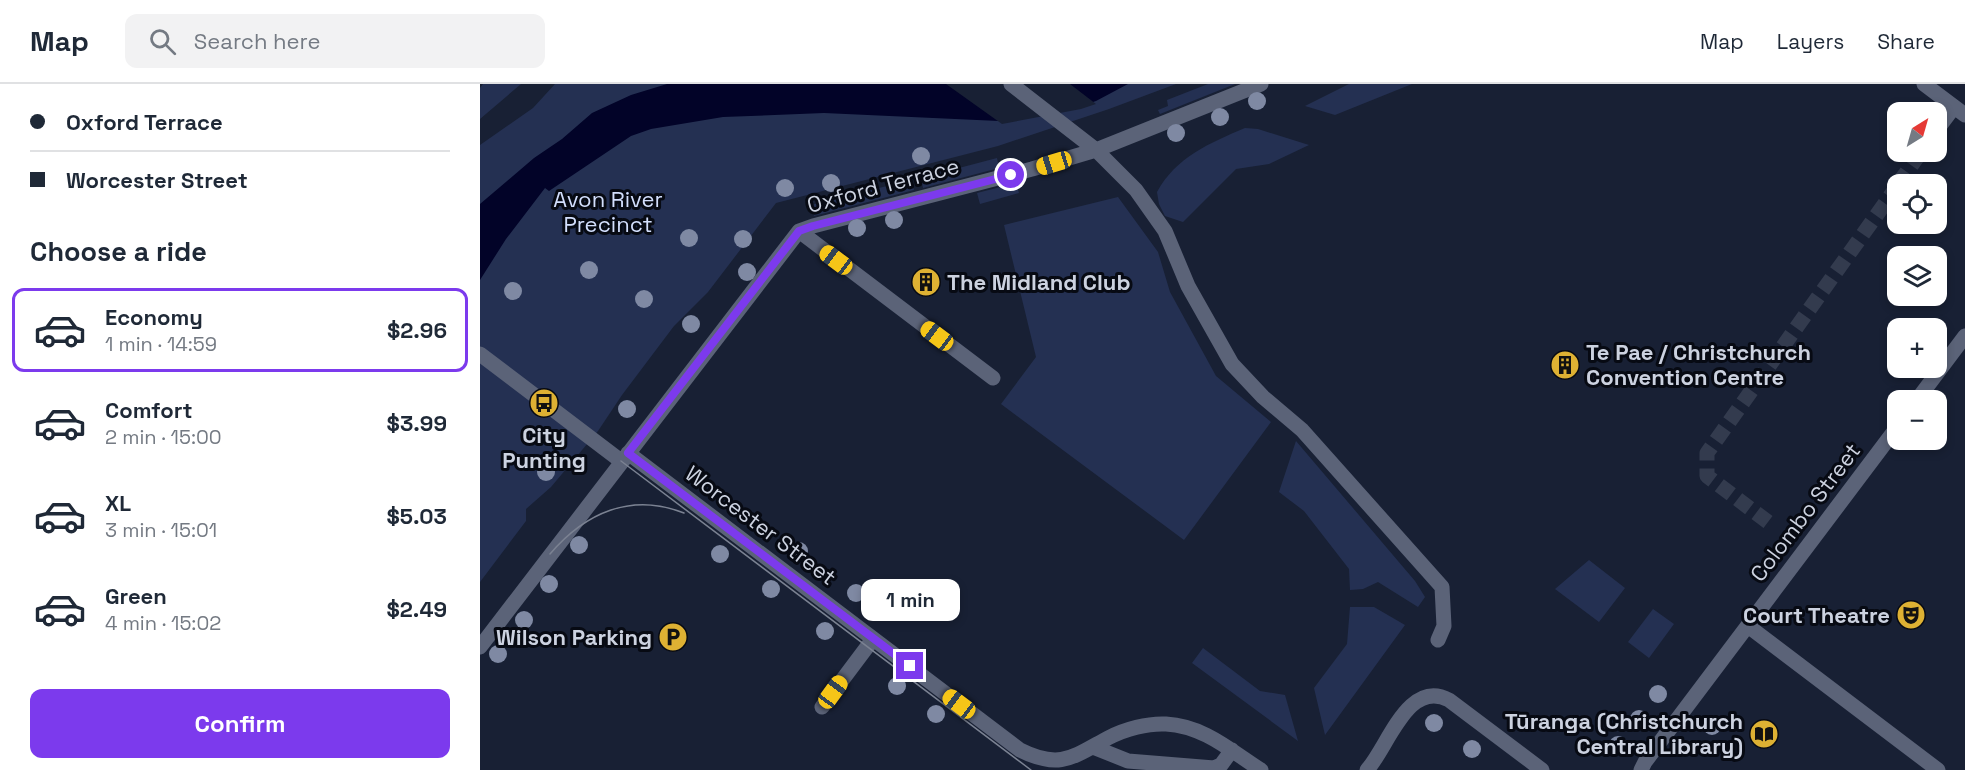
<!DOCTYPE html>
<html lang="en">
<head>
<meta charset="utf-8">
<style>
	:root { --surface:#fff; --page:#f2f2f3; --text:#1f2937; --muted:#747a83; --line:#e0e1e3; --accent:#7c3aed }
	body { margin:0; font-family:"Space Grotesk",sans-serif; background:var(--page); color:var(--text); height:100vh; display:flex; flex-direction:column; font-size:22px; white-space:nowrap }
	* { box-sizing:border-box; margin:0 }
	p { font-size:20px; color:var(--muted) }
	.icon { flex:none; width:33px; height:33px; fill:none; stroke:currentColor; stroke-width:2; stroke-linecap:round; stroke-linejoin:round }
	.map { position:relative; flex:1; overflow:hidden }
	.drawer { display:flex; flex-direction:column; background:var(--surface); width:480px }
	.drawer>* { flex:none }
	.hud { display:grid; align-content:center; height:132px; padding:0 30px; background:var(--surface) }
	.needle { width:39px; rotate:37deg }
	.fabs { position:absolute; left:1407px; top:18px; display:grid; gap:12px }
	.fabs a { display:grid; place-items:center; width:60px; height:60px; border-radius:12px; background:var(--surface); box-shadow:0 3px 9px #0003; font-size:30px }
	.end { position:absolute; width:27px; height:27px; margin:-14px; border:8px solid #7c3aed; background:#fff; box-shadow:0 0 0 3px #fff }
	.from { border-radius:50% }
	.bubble { position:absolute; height:42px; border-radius:12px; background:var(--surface); box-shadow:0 3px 9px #0003; font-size:20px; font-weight:800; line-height:42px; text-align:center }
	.car { position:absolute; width:18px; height:36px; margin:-18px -9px; border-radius:8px; box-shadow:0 0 4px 2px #0007; background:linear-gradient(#f5c518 24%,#345 0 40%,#f5c518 0 76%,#345 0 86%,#f5c518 0) }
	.hud b { display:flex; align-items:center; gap:21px; height:57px; font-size:22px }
	.hud b+b { border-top:2px solid var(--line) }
	.hud i { width:15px; height:15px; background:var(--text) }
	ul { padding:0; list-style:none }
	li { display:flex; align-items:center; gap:18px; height:84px; margin:0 12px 9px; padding:0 18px; border:3px solid transparent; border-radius:12px }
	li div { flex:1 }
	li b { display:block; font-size:22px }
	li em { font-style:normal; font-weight:800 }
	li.selected { border-color:var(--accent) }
	li>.icon { width:54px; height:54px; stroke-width:1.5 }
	h2 { padding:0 30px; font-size:27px; line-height:72px }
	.action { display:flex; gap:12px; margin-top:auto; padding:12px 30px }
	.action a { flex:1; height:69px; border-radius:12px; background:var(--accent); color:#fff; font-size:24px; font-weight:800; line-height:69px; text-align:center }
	header { display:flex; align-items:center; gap:36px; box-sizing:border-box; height:84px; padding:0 30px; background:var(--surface); border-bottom:2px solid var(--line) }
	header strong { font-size:28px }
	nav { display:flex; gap:33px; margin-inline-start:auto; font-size:21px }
	.search { width:420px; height:54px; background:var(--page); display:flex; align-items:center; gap:15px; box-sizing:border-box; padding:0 21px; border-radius:12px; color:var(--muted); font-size:22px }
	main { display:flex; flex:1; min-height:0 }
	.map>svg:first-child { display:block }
	.green { fill:#243052 }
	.water { fill:#020328 }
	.pier { fill:#182034 }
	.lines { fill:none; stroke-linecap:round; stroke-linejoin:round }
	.minor-tunnel { stroke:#333b4e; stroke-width:15; stroke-dasharray:15 8; stroke-linecap:butt }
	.minor { stroke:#5b6378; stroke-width:15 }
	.tram { stroke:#7b8292; stroke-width:1.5 }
	.tree { fill:#7f89a3 }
	.route { stroke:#7c3aed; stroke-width:8 }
	.labels { text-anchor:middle; stroke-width:6; stroke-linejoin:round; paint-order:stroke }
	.street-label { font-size:22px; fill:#ccd2e0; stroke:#070a13 }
	.park-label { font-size:22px; fill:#d3dffd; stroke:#070a13 }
	.poi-label { font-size:22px; font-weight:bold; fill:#ccd2e0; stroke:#070a13; text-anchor:end }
</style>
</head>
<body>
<header>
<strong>Map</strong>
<div class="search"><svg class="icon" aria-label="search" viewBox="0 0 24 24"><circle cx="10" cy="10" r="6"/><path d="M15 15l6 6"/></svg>Search here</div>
<nav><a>Map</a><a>Layers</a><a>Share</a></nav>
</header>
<main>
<section class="drawer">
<div class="hud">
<b><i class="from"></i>Oxford Terrace</b>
<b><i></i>Worcester Street</b>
</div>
<h2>Choose a ride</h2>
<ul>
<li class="selected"><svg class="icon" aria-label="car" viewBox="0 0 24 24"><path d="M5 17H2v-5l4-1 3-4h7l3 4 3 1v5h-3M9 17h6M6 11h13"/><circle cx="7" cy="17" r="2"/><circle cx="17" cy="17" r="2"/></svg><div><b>Economy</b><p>1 min · 14:59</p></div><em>$2.96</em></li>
<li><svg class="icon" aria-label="car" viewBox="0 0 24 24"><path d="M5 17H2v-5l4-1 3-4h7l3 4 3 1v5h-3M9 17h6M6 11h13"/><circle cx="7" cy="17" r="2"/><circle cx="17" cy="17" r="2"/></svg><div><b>Comfort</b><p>2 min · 15:00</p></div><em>$3.99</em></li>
<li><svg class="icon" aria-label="car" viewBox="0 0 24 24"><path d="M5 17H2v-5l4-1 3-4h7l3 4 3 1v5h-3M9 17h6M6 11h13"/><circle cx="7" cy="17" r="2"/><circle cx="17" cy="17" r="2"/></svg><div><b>XL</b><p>3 min · 15:01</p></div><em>$5.03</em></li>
<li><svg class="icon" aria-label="car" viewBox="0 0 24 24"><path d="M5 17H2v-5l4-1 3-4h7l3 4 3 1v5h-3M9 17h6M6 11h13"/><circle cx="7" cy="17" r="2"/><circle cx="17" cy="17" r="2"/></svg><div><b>Green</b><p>4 min · 15:02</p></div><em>$2.49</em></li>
</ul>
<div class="action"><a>Confirm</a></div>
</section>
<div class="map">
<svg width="1485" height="686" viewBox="0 0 1485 686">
	<rect width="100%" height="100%" fill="#182034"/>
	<path class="green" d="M3,0H41L0,35V4Z
		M75,0H696L629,25L518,62L296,119L228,208L194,242L142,311L118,347L71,403L46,425V437L0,498V61L53,24Z
		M728,0H755L680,30L678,26L688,22L687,16Z
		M869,0H932L855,31L825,22Z
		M765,44L778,45L829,61L789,80L756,85L703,138L685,132L679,120L677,108C696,73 730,59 765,44Z
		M517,74L519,84L443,104L441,94Z
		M431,96L434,106L334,132L331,121Z
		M536,99L539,109L500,120L497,109Z
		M638,113L678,168L690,208L736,292L791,338L704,456L521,320L556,273L524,141Z
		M816,357L935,497L945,513L938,523L898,498L883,505L870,506L869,485L824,427L799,408Z
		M1109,476L1145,504L1119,538L1075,505Z
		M870,523H894L925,541L845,651L834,604L867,560Z
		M1173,525L1194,540L1169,574L1148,558Z
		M723,564L780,607L805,611L818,657L712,579Z"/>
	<path class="water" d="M187,0H648L616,17L601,22L519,37L344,29L243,33L171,45L151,52L69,107L65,104L26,155L0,196V120L54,74L82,55L112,29L151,11Z"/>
	<path class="pier" d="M466,0H590L616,20L601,25L522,40Z"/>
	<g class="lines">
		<path class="minor-tunnel" d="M1418,100L1441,68
			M1288,438L1227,392V369L1418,101"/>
		<path class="minor" d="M531,0L616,66L656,106L685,147L708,202L752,280L783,313L822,346L962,503L964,542L958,556
			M1444,0L1485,31
			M1456,47L1474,23
			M319,147L513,294
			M0,270L141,377
			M1437,316L1485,252
			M148,369L540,666C580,686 593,673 628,654C645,645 668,639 686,640C724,642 751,667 781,686
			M1268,542L1458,686
			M0,563L319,147L333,142L552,85L616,66L781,0
			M342,623L393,555
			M613,663L648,677L734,684L741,681L752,666
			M887,686C908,663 928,594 969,616L1062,686
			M1161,686L1165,678L1418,342"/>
		<path class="tram" d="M141,377L551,686
			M70,470C105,429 151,408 204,429"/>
	</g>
	<g class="tree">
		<circle cx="777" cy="17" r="9"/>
		<circle cx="740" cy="33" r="9"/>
		<circle cx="696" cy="49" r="9"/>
		<circle cx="441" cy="72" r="9"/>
		<circle cx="351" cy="99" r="9"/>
		<circle cx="305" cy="104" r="9"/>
		<circle cx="414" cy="136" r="9"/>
		<circle cx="377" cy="144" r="9"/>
		<circle cx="209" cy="154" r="9"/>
		<circle cx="263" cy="155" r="9"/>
		<circle cx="109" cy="186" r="9"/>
		<circle cx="267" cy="188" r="9"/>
		<circle cx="33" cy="207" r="9"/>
		<circle cx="164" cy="215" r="9"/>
		<circle cx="211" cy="240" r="9"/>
		<circle cx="147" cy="325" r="9"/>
		<circle cx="66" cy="388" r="9"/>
		<circle cx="99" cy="461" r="9"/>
		<circle cx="319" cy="467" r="9"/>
		<circle cx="240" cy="470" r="9"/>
		<circle cx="69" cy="500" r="9"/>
		<circle cx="291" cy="505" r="9"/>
		<circle cx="376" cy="509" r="9"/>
		<circle cx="44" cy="536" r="9"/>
		<circle cx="345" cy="547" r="9"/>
		<circle cx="18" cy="570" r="9"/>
		<circle cx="417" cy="602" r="9"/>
		<circle cx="1178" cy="610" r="9"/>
		<circle cx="456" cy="630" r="9"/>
		<circle cx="1159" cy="635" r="9"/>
		<circle cx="954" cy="639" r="9"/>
		<circle cx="1232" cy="642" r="9"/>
		<circle cx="1138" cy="661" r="9"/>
		<circle cx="992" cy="665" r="9"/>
	</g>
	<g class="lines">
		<path class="route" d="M430,582L148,369L319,147L333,142L531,91"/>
	</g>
	<defs>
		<g id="building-disc" transform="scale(1.5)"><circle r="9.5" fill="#deb133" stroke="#070a13"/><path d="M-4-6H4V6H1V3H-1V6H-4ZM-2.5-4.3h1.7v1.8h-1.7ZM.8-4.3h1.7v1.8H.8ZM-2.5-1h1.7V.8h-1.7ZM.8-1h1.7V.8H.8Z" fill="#111"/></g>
		<g id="bus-disc" transform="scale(1.5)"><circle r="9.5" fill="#deb133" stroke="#070a13"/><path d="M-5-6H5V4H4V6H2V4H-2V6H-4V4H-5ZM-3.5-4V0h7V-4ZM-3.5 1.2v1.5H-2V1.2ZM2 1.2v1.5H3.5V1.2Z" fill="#111"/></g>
		<g id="theatre-disc" transform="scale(1.5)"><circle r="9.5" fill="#deb133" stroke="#070a13"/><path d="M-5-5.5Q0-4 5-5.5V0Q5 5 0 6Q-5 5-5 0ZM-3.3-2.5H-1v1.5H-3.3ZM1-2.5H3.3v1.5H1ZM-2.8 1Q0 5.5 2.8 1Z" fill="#111"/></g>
		<g id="parking-disc" transform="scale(1.5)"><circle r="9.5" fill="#deb133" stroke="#070a13"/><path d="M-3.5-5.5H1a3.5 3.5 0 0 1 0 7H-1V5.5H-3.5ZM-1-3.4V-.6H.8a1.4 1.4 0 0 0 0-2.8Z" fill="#111"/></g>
		<g id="library-disc" transform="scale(1.5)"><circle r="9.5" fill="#deb133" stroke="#070a13"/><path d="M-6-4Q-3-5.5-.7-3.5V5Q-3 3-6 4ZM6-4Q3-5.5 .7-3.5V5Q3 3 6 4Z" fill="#111"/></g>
	</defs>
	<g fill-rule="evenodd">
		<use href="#building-disc" x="446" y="198"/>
		<use href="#building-disc" x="1085" y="281"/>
		<use href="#bus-disc" x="64" y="319"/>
		<use href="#theatre-disc" x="1431" y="531"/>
		<use href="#parking-disc" x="193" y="553"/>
		<use href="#library-disc" x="1284" y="650"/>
	</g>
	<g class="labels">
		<g class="street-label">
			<text transform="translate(403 101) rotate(-15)" y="8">Oxford Terrace</text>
			<text transform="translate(1325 428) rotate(-53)" y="8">Colombo Street</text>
			<text transform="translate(281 441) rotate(37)" y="8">Worcester Street</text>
		</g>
		<g class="park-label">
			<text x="128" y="123">Avon River<tspan x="128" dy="25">Precinct</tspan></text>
		</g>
		<g class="poi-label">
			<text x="467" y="206" text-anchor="start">The Midland Club</text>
			<text x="1106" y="276" text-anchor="start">Te Pae / Christchurch<tspan x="1106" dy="25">Convention Centre</tspan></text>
			<text x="64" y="359" text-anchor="middle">City<tspan x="64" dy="25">Punting</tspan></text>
			<text x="1410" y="539">Court Theatre</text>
			<text x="172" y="561">Wilson Parking</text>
			<text x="1263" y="645">Tūranga (Christchurch<tspan x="1263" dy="25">Central Library)</tspan></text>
		</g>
	</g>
</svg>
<div class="fabs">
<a><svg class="needle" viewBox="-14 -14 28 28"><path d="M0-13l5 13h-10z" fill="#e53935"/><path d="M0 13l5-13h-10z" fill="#747a83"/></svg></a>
<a><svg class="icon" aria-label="locate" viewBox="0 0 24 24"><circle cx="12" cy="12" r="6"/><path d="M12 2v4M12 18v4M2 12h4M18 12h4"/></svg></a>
<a><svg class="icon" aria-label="layers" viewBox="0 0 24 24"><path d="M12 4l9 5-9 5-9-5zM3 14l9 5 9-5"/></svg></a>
<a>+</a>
<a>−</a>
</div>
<i class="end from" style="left:531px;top:91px"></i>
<i class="end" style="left:430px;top:582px"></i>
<div class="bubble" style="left:381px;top:495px;width:99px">1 min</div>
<i class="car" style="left:574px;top:79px;rotate:253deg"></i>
<i class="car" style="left:356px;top:176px;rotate:307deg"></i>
<i class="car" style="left:457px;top:252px;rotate:307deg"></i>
<i class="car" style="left:353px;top:608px;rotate:36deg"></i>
<i class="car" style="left:479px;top:620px;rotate:307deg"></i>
</div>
</main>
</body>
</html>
